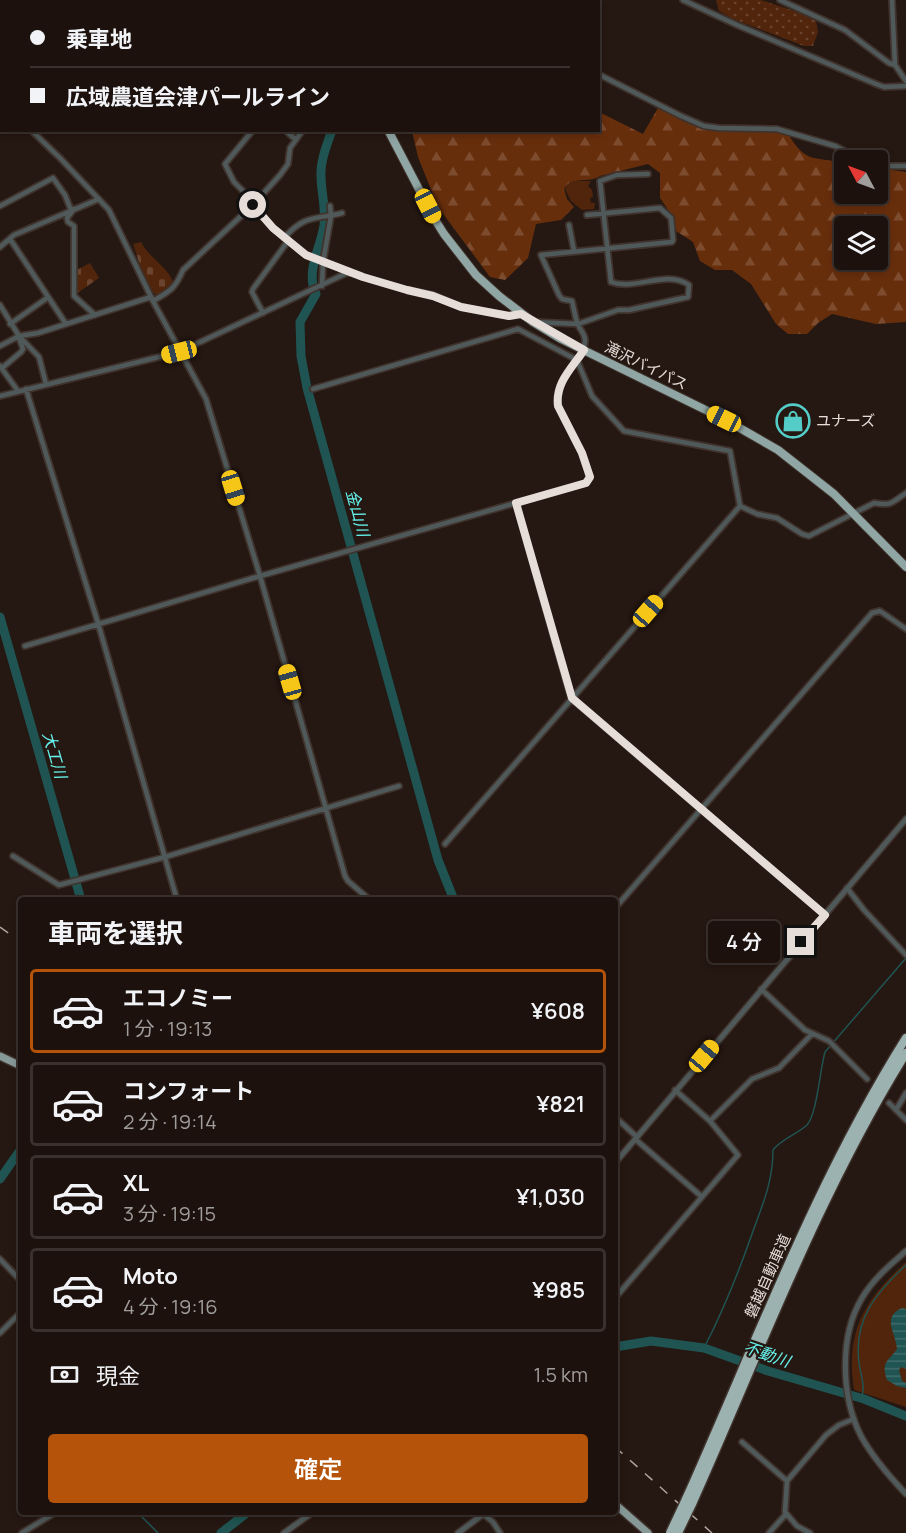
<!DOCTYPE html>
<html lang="ja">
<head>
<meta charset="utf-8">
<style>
	:root { --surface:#1c110d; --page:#291f1b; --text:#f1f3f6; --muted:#a09d9d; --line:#3a312e; --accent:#b45309 }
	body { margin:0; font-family:Manrope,"Noto Sans JP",sans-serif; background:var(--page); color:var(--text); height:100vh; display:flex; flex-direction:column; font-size:22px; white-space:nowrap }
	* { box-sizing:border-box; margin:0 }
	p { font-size:20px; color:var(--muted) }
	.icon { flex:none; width:33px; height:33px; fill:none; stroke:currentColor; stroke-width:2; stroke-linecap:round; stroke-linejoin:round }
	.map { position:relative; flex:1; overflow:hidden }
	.details { position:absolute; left:18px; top:897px; width:600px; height:618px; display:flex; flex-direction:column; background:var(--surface); border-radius:6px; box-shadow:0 3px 9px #0003,0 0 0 2px var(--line) }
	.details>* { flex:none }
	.top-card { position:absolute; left:0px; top:0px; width:600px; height:132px; box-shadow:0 3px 9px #0003,0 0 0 2px var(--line); display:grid; align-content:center; height:132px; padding:0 30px; background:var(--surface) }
	.needle { width:39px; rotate:311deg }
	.controls { position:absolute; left:834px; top:150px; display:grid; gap:12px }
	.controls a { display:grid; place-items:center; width:54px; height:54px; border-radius:6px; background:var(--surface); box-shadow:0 3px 9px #0003,0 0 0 2px var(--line); font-size:30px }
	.end { position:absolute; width:27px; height:27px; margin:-14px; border:8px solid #e6ddd8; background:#111; box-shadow:0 0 0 3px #111 }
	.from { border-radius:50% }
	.bubble { position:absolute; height:42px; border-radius:6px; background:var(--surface); box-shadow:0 3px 9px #0003,0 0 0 2px var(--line); font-size:20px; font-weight:600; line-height:42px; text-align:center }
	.car { position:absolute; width:18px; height:36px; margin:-18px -9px; border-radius:8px; box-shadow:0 0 4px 2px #0007; background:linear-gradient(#f5c518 24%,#345 0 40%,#f5c518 0 76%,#345 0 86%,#f5c518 0) }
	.top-card b { display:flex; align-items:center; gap:21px; height:57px; font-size:22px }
	.top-card b+b { border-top:2px solid var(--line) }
	.top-card i { width:15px; height:15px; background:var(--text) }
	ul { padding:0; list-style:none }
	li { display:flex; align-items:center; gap:18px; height:84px; margin:0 12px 9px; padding:0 18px; border:3px solid var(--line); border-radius:6px }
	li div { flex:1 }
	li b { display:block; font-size:22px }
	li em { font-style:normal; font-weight:600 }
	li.current { border-color:var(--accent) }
	li>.icon { width:54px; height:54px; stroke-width:1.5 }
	h2 { padding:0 30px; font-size:27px; line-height:72px }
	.pay { display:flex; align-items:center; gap:15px; height:66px; padding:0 30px; font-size:22px }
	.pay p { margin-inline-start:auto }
	.cta { display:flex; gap:12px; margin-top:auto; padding:12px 30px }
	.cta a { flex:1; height:69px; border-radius:6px; background:var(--accent); color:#fff; font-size:24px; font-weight:600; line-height:69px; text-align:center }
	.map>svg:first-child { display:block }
	.grass { fill:url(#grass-dots) }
	.forest { fill:url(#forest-firs); fill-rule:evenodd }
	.cemetery { fill:url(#cemetery-stones) }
	.park { fill:#51250b }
	.water { fill:url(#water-rules) }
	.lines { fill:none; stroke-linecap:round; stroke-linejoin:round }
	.stream { stroke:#1f5452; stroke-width:1.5 }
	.river { stroke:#1f5452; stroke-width:9 }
	.minor-casing { stroke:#40332d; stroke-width:8 }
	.tertiary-casing { stroke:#40332d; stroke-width:8 }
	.primary-casing { stroke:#40332d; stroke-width:10 }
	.trunk-casing { stroke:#40332d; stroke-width:10 }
	.motorway-casing { stroke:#40332d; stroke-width:11 }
	.minor { stroke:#505959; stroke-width:4.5 }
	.tertiary { stroke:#505959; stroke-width:5 }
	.primary { stroke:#869997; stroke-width:7 }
	.trunk { stroke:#90a6a4; stroke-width:8 }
	.motorway { stroke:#9bb2b0; stroke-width:8 }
	.rail { stroke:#afa5a0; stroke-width:1.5; stroke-dasharray:10 10; stroke-linecap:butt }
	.motorway-bridge-casing { stroke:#40332d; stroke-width:11; stroke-linecap:butt }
	.motorway-bridge { stroke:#9bb2b0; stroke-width:8 }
	.route { stroke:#e6ddd8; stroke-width:8 }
	.labels { text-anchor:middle; stroke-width:4.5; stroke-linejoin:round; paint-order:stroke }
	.street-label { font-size:15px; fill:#e6ddd8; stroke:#251711 }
	.poi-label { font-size:15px; fill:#e6ddd8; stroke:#251711; text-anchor:start }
	.water-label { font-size:16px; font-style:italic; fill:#65f4ed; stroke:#251711 }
</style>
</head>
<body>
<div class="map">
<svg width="906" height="1533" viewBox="0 0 906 1533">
	<defs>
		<pattern id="grass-dots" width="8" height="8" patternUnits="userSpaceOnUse" patternTransform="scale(1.5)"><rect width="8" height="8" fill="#51250b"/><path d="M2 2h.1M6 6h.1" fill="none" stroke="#6a442e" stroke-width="1.8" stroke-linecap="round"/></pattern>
		<pattern id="forest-firs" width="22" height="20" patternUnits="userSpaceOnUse" patternTransform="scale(1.5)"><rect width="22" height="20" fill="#672e0c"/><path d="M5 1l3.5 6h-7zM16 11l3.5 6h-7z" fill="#7d4c2f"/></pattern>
		<pattern id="cemetery-stones" width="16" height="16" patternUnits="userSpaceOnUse" patternTransform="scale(1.5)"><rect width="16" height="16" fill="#51250b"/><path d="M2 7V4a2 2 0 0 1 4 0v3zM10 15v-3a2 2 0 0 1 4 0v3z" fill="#6a442e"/></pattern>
		<pattern id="water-rules" width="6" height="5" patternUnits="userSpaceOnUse" patternTransform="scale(1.5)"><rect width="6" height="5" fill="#1f5452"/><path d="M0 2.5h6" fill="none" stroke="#406c6a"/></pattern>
	</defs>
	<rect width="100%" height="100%" fill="#251711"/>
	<path class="grass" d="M716,0H761L800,13L816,21L818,32L813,46H804L731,18L719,11Z"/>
	<path class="forest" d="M658,108L695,126L751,131L786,130C805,164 811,156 844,163V194H878V168L906,172V322L876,324L832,314L818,323L807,334H788L776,324L751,284L732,270H715L700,261L693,242L676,231L673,217L660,198V173L648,164L600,176C588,184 572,175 564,189L567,199L574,207L561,220L536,224L528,258L505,280L490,277L438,207L418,157L412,131L598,130L599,112L643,134ZM844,226H878V260H844Z"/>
	<path class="cemetery" d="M141,242C150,259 167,266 173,282L168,289L158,296C144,287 139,260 133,244Z
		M90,263L99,278L76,294L75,271Z"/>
	<path class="park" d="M574,181H591L588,186L592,190L593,197L590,198L591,203H595L594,209L582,210L571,201L565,189L568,184Z
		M906,1262V1407L854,1390C845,1332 864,1300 906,1262Z"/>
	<path class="water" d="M902,1308L906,1309V1369L901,1367L899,1370L902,1381L906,1383V1388L897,1386L887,1380C881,1361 888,1362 897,1349C896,1333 881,1317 902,1308Z"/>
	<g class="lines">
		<path class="stream" d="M704,1348C723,1311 738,1274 752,1234C762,1206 773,1182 773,1150C781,1139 796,1135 807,1125C817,1114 820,1069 825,1052L906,958
			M861,1399C866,1386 861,1377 859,1363C853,1319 877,1292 906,1265
			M137,1512L158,1533"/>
		<path class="river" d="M369,2L370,0
			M332,130C327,145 320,161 321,176C321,192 326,206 324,225C321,247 305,272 316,294L300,322L301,356L307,388L438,860L454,900
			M0,617L81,900
			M0,1179L21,1149
			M615,1347L651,1341L704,1348L768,1371L864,1399L906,1416
			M363,1512H364
			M221,1533L248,1512"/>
		<g class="minor-casing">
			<path id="minor" d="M683,0L737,25L876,84L884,87L906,86
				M780,0L845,30L889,63L895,65
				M892,0L895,65L906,81
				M361,2L362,0
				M573,2V0
				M598,74L681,116L704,126L719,128L777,129L835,146L862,160
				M0,102L2,103
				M31,130L61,159L109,210L153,301L206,399L260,576L345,876L348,881L370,900
				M253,130L225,164L234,182L255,203
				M285,130L296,140
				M878,166H906
				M253,205L273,228L306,255L363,277L407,290L433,295L461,307L509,316L521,314
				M0,206L53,178L65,195L71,210
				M74,209L67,218L68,222L74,226V296L95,315
				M569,225L574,251
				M284,238C305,214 315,220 342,213
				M10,239L66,324
				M0,247L14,235L99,199
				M322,286L323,262L331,216L330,206
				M153,301C170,291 175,289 183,270L253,205L280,175L288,164L290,148L303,130
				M0,305L19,336L39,357L46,384
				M263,313L252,292L253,289L288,241
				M535,322L578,324L618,310H629L688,297L689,285C667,269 635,291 611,282L600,181L617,175L648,174
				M10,324L47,298
				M0,346L19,336L38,333L151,297
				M0,366L18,391
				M2,368L21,352L23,349L19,338
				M26,389L98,623L177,900
				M313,389L518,329L577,360L592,396L624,431L730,451L740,506L757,514L777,518L802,534L809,536L874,503C892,506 891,503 906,493
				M0,396L179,352L349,272
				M516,503L571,698L825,915
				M25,646L260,576L586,483L590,477L582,453L558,406C554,373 584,364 585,342C586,335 581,331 578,325C575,317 574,309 572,301L562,299L559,295L541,255L672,242L673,240L671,218L660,208L587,215
				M445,844L740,506
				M13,856L59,885L165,857L399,786
				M847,888L864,910L906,955
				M615,908L872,613L880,611L906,629
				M761,989L805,1030L829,1041L867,1079
				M889,1103L906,1120
				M896,1110L906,1093
				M615,1117L637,1137
				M710,1121L752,1079L779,1068L812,1034
				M635,1139L701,1196
				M0,1259L21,1281
				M615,1298L738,1155L710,1121L675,1090
				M0,1333L21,1312
				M742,1442L787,1481
				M483,1514L493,1522L500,1533
				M22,1533L56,1512
				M769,1533L786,1514
				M810,1533L797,1526L785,1512L787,1481L826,1435L839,1425L854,1419"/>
		</g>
		<g class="tertiary-casing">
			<path id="tertiary" d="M615,1163L906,819
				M906,1251C890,1265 873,1279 862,1298C839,1336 841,1397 861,1436C873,1458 889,1476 906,1494
				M284,1533L313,1512
				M458,1533L486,1512"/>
		</g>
		<g class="primary-casing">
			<path id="primary" d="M0,1056L21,1066
				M615,1504L648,1533"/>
		</g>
		<g class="trunk-casing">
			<path id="trunk" d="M303,0L304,2
				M388,130L434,218L444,234L476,275L499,296L533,322L561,339L724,419L778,450L834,494L906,567"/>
		</g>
		<g class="motorway-casing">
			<path id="motorway" d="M686,1499C756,1343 815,1183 906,1038
				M692,1504C760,1352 818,1195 906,1053"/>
		</g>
		<use href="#minor" class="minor"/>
		<use href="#tertiary" class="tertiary"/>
		<use href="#primary" class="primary"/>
		<use href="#trunk" class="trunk"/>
		<use href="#motorway" class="motorway"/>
		<path class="rail" d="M0,927L21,942
			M615,1447L712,1533"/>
		<g class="motorway-bridge-casing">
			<path id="motorway-bridge" d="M670,1533L686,1499
				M678,1533L692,1504"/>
		</g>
		<use href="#motorway-bridge" class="motorway-bridge"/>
	</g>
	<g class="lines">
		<path class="route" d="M253,205L273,228L306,255L363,277L407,290L433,296L461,307L509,316L521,314L584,350C572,368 555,383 558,406L582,453L590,477L586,483L516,503L572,698L825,915L801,942"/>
	</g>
	<defs>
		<g id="shop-ring" transform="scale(1.725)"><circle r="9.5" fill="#251711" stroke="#54cdc8" stroke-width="1.5"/><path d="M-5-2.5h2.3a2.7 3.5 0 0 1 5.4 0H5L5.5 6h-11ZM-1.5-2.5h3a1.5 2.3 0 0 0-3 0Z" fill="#54cdc8"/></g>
	</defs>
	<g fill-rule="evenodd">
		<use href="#shop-ring" x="793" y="421"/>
	</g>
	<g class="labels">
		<g class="street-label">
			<text transform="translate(646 366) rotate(26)" y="5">滝沢バイパス</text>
			<text transform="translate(768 1276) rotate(-66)" y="5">磐越自動車道</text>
		</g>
		<g class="poi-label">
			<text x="816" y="426">ユナーズ</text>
		</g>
		<g class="water-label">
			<text transform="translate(358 513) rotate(75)" y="6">金山川</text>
			<text transform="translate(55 755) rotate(74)" y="6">大工川</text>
			<text transform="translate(767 1354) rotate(19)" y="6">不動川</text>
		</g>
	</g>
</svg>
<div class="controls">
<a><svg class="needle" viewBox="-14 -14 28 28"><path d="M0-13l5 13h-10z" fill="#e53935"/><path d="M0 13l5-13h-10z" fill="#a09d9d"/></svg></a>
<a><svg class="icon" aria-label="layers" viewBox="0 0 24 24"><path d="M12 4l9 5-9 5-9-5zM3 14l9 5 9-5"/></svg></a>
</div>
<i class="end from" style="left:253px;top:205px"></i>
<i class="end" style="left:801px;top:942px"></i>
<div class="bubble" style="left:708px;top:921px;width:72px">4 分</div>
<i class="car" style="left:428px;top:206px;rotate:153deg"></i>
<i class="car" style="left:179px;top:352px;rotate:256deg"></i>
<i class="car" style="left:724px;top:419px;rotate:296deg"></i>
<i class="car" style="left:233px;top:488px;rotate:163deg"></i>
<i class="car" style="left:648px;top:611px;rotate:41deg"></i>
<i class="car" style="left:290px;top:682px;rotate:344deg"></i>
<i class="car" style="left:704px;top:1056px;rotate:40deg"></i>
<div class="top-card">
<b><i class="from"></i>乗車地</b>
<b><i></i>広域農道会津パールライン</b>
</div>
<section class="details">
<h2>車両を選択</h2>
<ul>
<li class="current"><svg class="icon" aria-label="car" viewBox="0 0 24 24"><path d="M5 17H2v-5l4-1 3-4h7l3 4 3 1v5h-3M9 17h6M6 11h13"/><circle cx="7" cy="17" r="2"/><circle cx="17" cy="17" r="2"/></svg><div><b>エコノミー</b><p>1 分 · 19:13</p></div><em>¥608</em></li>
<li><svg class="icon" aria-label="car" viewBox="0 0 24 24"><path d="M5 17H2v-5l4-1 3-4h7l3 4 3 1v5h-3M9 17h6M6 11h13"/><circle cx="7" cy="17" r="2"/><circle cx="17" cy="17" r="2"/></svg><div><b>コンフォート</b><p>2 分 · 19:14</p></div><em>¥821</em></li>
<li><svg class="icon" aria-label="car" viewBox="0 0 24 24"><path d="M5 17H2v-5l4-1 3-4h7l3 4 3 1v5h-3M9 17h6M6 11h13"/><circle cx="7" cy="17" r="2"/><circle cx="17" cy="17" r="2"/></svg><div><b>XL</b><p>3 分 · 19:15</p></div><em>¥1,030</em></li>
<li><svg class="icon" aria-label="car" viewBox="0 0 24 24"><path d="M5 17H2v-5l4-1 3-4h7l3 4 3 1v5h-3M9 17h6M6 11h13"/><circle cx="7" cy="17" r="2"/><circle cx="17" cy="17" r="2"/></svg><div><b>Moto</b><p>4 分 · 19:16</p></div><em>¥985</em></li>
</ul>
<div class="pay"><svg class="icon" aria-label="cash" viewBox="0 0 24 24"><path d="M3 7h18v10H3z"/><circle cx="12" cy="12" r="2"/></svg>現金<p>1.5 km</p></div>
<div class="cta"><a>確定</a></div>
</section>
</div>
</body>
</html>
